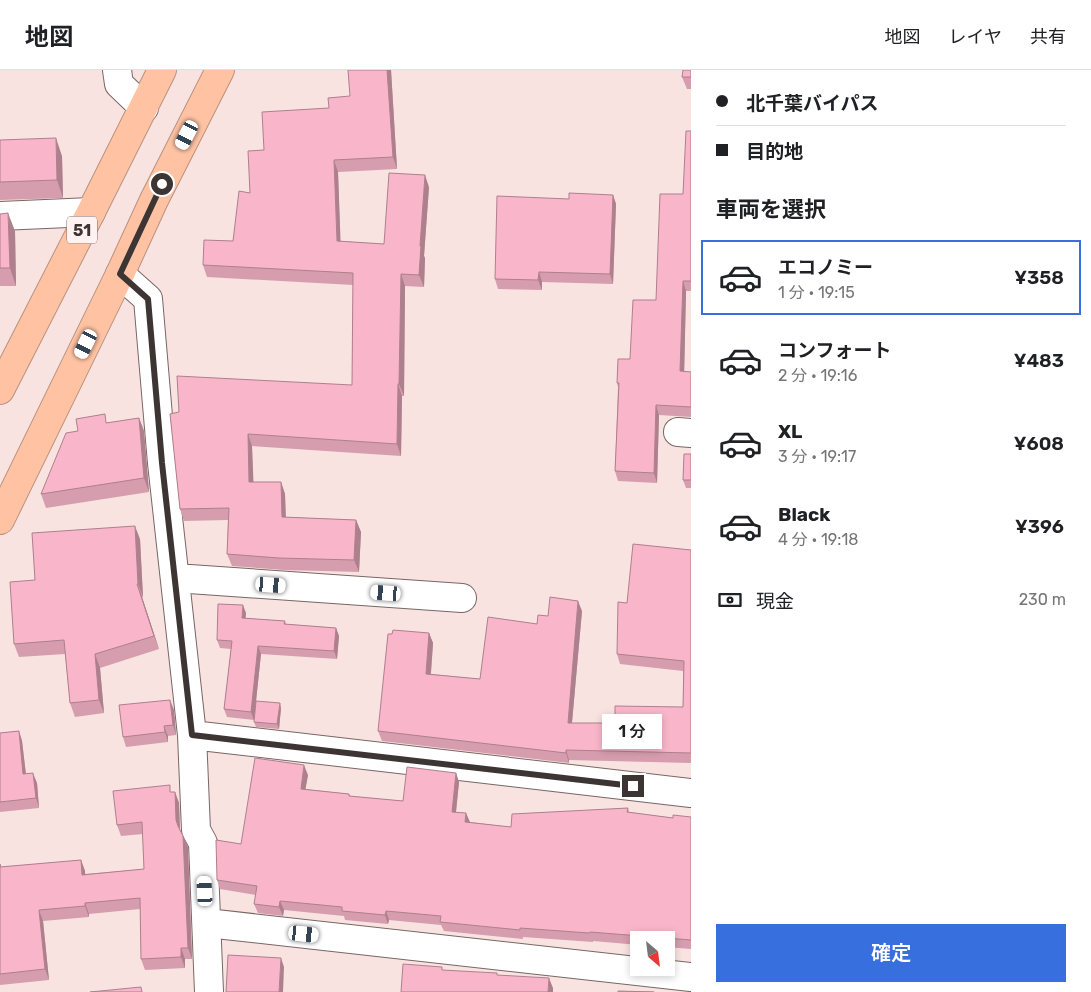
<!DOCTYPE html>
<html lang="ja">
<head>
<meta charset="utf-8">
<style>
	:root { --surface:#fff; --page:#f6f6f6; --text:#202124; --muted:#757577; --line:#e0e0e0; --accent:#386fde }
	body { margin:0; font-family:Rubik,"Noto Sans JP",sans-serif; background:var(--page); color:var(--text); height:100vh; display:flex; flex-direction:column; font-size:19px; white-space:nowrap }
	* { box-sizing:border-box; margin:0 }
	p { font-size:16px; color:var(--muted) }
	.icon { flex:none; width:28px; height:28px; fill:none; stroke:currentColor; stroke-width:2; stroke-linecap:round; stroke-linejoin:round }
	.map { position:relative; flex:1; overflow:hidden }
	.sheet { display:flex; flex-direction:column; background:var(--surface); width:400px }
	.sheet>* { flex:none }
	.banner { display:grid; align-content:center; height:110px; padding:0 25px; background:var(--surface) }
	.needle { width:32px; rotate:152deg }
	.tools { position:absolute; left:630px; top:861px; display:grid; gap:10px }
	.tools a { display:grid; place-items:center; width:45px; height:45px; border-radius:0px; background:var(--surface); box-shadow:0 2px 8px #0003; font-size:25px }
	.end { position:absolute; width:22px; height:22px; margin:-11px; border:6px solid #3d3534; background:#fff; box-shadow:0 0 0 2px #fff }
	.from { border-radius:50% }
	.bubble { position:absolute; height:35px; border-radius:0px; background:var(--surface); box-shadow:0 2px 8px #0003; font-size:16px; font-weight:600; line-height:35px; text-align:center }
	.car { position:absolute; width:15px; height:30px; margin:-15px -8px; border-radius:6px; box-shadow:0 0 4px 1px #0007; background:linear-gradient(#fff 24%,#345 0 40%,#fff 0 76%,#345 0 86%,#fff 0) }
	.banner b { display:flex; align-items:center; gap:18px; height:48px; font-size:19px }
	.banner b+b { border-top:1px solid var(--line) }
	.banner i { width:12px; height:12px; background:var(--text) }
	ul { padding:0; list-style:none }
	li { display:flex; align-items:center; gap:15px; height:75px; margin:0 10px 8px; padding:0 15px; border:2px solid transparent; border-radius:0px }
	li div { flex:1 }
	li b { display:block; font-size:19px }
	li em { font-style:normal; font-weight:600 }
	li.selected { border-color:var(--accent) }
	li>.icon { width:45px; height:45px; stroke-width:1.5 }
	h2 { padding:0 25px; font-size:22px; line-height:60px }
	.pay { display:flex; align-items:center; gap:12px; height:55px; padding:0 25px; font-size:19px }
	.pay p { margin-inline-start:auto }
	.button { display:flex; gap:10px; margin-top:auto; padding:10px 25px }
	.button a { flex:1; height:58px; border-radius:0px; background:var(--accent); color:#fff; font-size:20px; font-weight:600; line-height:58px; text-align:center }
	header { display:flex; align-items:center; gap:30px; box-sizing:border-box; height:70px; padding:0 25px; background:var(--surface); border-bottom:1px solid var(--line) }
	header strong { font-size:24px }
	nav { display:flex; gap:28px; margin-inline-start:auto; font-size:18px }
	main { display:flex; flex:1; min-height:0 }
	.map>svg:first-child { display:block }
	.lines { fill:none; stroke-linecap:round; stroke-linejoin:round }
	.minor-casing { stroke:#786664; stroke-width:30 }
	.highway-casing { stroke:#bb917d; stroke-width:30 }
	.minor { stroke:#fff; stroke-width:28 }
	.highway { stroke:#ffc3a4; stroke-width:28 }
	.wall { fill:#d69dae }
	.shaded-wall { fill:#ae7f8d }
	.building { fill:#f9b6ca; stroke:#ae7f8d }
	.route { stroke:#3d3534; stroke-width:6 }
	.labels { text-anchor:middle; stroke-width:4; stroke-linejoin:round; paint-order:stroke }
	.shield { fill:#fff2f1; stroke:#776e6d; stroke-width:1 }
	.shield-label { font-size:16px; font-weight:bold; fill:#3d3534 }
</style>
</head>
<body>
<header>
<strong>地図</strong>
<nav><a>地図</a><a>レイヤ</a><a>共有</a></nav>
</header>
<main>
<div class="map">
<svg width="691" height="922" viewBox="0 0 691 922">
	<rect width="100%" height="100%" fill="#f8e3e1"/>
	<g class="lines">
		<g class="minor-casing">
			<path id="minor" d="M117,0L119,14L144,38
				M0,146L91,142
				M120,204L148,229L162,393L192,665L196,760L203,773L209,922
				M678,362L691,363
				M175,508L462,528
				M192,665L691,723
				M207,853L691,907"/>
		</g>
		<g class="highway-casing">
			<path id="highway" d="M0,320L91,142L162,0
				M0,450L120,204L154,130L220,0"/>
		</g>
		<use href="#minor" class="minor"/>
		<use href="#highway" class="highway"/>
	</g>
	<path class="wall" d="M391,0L397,99L338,102L339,130L340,171L384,174L429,117L424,186L425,188L424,217L405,216L404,326H402L401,386L252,376L253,412H281L285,424L286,447L356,450L361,462L359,502L284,500L232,496L227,484L228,450L184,451L180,439L170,344L352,315L353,215L207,207L203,195L233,171L250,123L264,80L329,38L350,26Z
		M691,0V19H687L682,7Z
		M691,61V221H686L684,301L691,302V347L659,345L657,413L618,411L615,401L618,317L617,313L630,289L656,230L683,124Z
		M0,70L62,86L63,128L0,130Z
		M613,125L616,134L613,214L542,212V220L498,219L495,209L569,129Z
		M0,144L15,161L16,216H0Z
		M139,348L144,361L149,422L46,438L41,424L78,361L108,353Z
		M691,384V418H686L683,410Z
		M140,469L143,527H142L159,579L100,598L104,643L75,647L70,633L65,584L19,587L14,574L35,510Z
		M691,480V693L569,690V693L382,671L378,661L392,564L429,563L433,573L431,604L480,609L537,554L548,546L582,541L572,653H615L683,637V601L620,594L617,584L627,533Z
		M246,543L245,548L285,551L286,554L336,558L339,566L337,589L261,584L254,650L227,647L224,639L231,579L220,578L217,570Z
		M281,638L279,659L256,657L254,652Z
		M174,640L176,665L168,666V672L126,677L123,667Z
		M19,661L22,671L26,704L37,713L39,738L0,742V663Z
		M456,703L459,712L456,742L470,752L511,757L628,738L629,742L673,748L691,747V879L666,877V870H639V875L593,871V872L523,867V869L444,861L441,855L389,850L388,854L345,850L344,846L284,840L283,846L258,843L254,834L256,825L220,819L217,810L241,774L308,705L305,719L349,724L350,726L403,731Z
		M172,722H175L179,733L180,760L188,777L192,889H185V898L145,900L141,889L140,839L89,844V847L43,851L49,910L0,915V793L1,797L81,790L85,801V804L144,799L143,764L121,766L117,755Z"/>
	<path class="shaded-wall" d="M387,0H391L397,99L393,87Z
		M56,68L62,86L63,128L57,110Z
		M334,90L338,102L341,183L337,171Z
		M425,105L429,117L424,186L425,188L424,217L419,205L420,176Z
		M613,125L616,134L613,214L610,204Z
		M8,143L15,161L16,216L10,198Z
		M539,202L542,212V220L538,210Z
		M401,204L405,216L404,326L399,314Z
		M683,211L686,221L684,311L680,301Z
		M398,314L402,326L401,386L397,374Z
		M656,335L659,345L657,413L654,403Z
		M139,348L144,361L149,422L144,408Z
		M248,364L252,376L254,425L249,412Z
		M281,412L285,424L286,459L282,447Z
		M356,450L361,462L359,502L354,490Z
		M135,456L140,469L143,527L138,514Z
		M137,514L142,527L159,579L154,566Z
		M578,531L582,541L571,663L568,653Z
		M243,535L246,543L245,556L242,548Z
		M336,558L339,566L337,589L334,581Z
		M429,563L433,573L430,614L426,604Z
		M258,576L261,584L254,650L251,642Z
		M95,584L100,598L104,643L99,630Z
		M170,630L174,640L176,665L173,655Z
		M280,633L281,638L279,659L277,654Z
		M164,656L168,666V672L165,662Z
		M19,661L22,671L27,714L23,704Z
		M566,680L569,690V693L566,683Z
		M304,695L308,705L304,728L301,719Z
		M33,703L37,713L39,738L36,728Z
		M456,703L459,712L455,751L452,742Z
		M175,722L179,733L180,761L182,767L176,750Z
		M466,743L470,752H465Z
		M183,766L188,777L192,889L188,878Z
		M81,790L85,801L86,816L82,805Z
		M280,831L284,840L283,846L279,837Z
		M85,833L89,844V847L85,836Z
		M39,840L43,851L49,910L45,899Z
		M386,841L389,850L388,854L385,845Z
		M181,878L185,889V898L181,887Z
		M281,888L284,897L283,922H279Z
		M549,908L553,918V922H548Z"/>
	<path class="building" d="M348,0H387L393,87L334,90L337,171L384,174L389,103L425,105L420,176H421L419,205L401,204L399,314H398L397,374L248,364L249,412H281L282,447L356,450L354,490L279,488L227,484L229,438L180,439L170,344L179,342L177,306L352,315L353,203L203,195L204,170L233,171L239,121L250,123L248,81L264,80L262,42L329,38L328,28L350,26Z
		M683,0H691V7H682Z
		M686,61H691V211H683L680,301L691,302V337L656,335L654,403L615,401L619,313H617L618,289H630L633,230H656L660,124H683Z
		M56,68L57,110L0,112V70Z
		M569,123L613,125L610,204L539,202L538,210L495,209L497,126L569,129Z
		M8,143L10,198H0V144Z
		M105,344L106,353L139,348L144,408L41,424L66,363L78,361L76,349Z
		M684,384H691V410H683Z
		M135,456L138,514H137L154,566L95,584L99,630L70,633L64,570L14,574L10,512L35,510L32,463Z
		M633,474L691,480V683L566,680V683L378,661L388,564H392L393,560L429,563L426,604L480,609L488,547L537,554L538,545L548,546L550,527L578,531L568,653H615V636L683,637L684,591L617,584L618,532L627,533Z
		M218,534L243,535L242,548L285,551L284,554L336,558L334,581L258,576L251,642L224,639L232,571L217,570Z
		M170,630L173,655L164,656L165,662L123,667L119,635Z
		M256,631L280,633L277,654L254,652Z
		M19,661L23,704L33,703L36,728L0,732V663Z
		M255,688L304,695L301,719L349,724V726L403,731L407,697L456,703L452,742L466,743L465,752L511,757L512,744L628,738L627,742L673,748V745L691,747V870L590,862L589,863L520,858V860L440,852L441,846L386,841L385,845L342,841V837L280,831L279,837L254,834L257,816L217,810L216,770L241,774Z
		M170,715V722H175L176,750L178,756L183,766L188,878H181V887L141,889L140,828L85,833V836L39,840L45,899L0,904V794V797L81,790L82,805L144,799L142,752L117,755L113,721Z
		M228,885L281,888L279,922H226Z
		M403,894L442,897V900L497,903V905L549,908L548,922H401Z
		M141,917L142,922H90Z
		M618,921L654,922H618Z"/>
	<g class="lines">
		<path class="route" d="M162,114L120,204L148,229L162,393L192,665L633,716"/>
	</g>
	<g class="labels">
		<rect class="shield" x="67" y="146.5" width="30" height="27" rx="4"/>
		<g class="shield-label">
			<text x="82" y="166">51</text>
		</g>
	</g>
</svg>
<div class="tools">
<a><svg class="needle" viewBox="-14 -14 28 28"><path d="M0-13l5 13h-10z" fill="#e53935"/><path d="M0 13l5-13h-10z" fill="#757577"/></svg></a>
</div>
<i class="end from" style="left:162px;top:114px"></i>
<i class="end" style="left:633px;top:716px"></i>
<div class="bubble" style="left:602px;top:644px;width:60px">1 分</div>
<i class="car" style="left:187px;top:65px;rotate:207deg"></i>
<i class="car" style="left:86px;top:274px;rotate:206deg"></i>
<i class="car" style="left:271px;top:515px;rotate:94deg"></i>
<i class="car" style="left:386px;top:523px;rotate:274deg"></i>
<i class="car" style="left:205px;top:821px;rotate:357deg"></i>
<i class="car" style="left:304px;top:864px;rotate:96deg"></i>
</div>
<section class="sheet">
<div class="banner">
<b><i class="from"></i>北千葉バイパス</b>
<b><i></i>目的地</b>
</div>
<h2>車両を選択</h2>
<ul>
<li class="selected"><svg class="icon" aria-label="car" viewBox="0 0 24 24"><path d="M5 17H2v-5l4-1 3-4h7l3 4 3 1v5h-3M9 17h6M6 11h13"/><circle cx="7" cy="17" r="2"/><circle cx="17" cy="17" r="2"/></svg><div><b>エコノミー</b><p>1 分 · 19:15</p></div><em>¥358</em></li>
<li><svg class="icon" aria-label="car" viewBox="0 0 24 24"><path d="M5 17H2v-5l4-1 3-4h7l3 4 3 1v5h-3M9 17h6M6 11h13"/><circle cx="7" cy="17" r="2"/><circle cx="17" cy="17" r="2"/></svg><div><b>コンフォート</b><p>2 分 · 19:16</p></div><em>¥483</em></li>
<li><svg class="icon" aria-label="car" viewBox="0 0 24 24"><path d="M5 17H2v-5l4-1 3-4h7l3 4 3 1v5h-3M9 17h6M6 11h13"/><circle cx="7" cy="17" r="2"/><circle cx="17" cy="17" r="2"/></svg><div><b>XL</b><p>3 分 · 19:17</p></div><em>¥608</em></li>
<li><svg class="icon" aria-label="car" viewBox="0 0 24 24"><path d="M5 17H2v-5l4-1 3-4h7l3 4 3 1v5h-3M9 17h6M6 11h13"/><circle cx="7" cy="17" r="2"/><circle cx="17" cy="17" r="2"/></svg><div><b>Black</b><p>4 分 · 19:18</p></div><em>¥396</em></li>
</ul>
<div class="pay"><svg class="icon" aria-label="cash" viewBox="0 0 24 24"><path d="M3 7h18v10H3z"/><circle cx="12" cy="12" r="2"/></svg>現金<p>230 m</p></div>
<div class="button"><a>確定</a></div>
</section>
</main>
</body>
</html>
